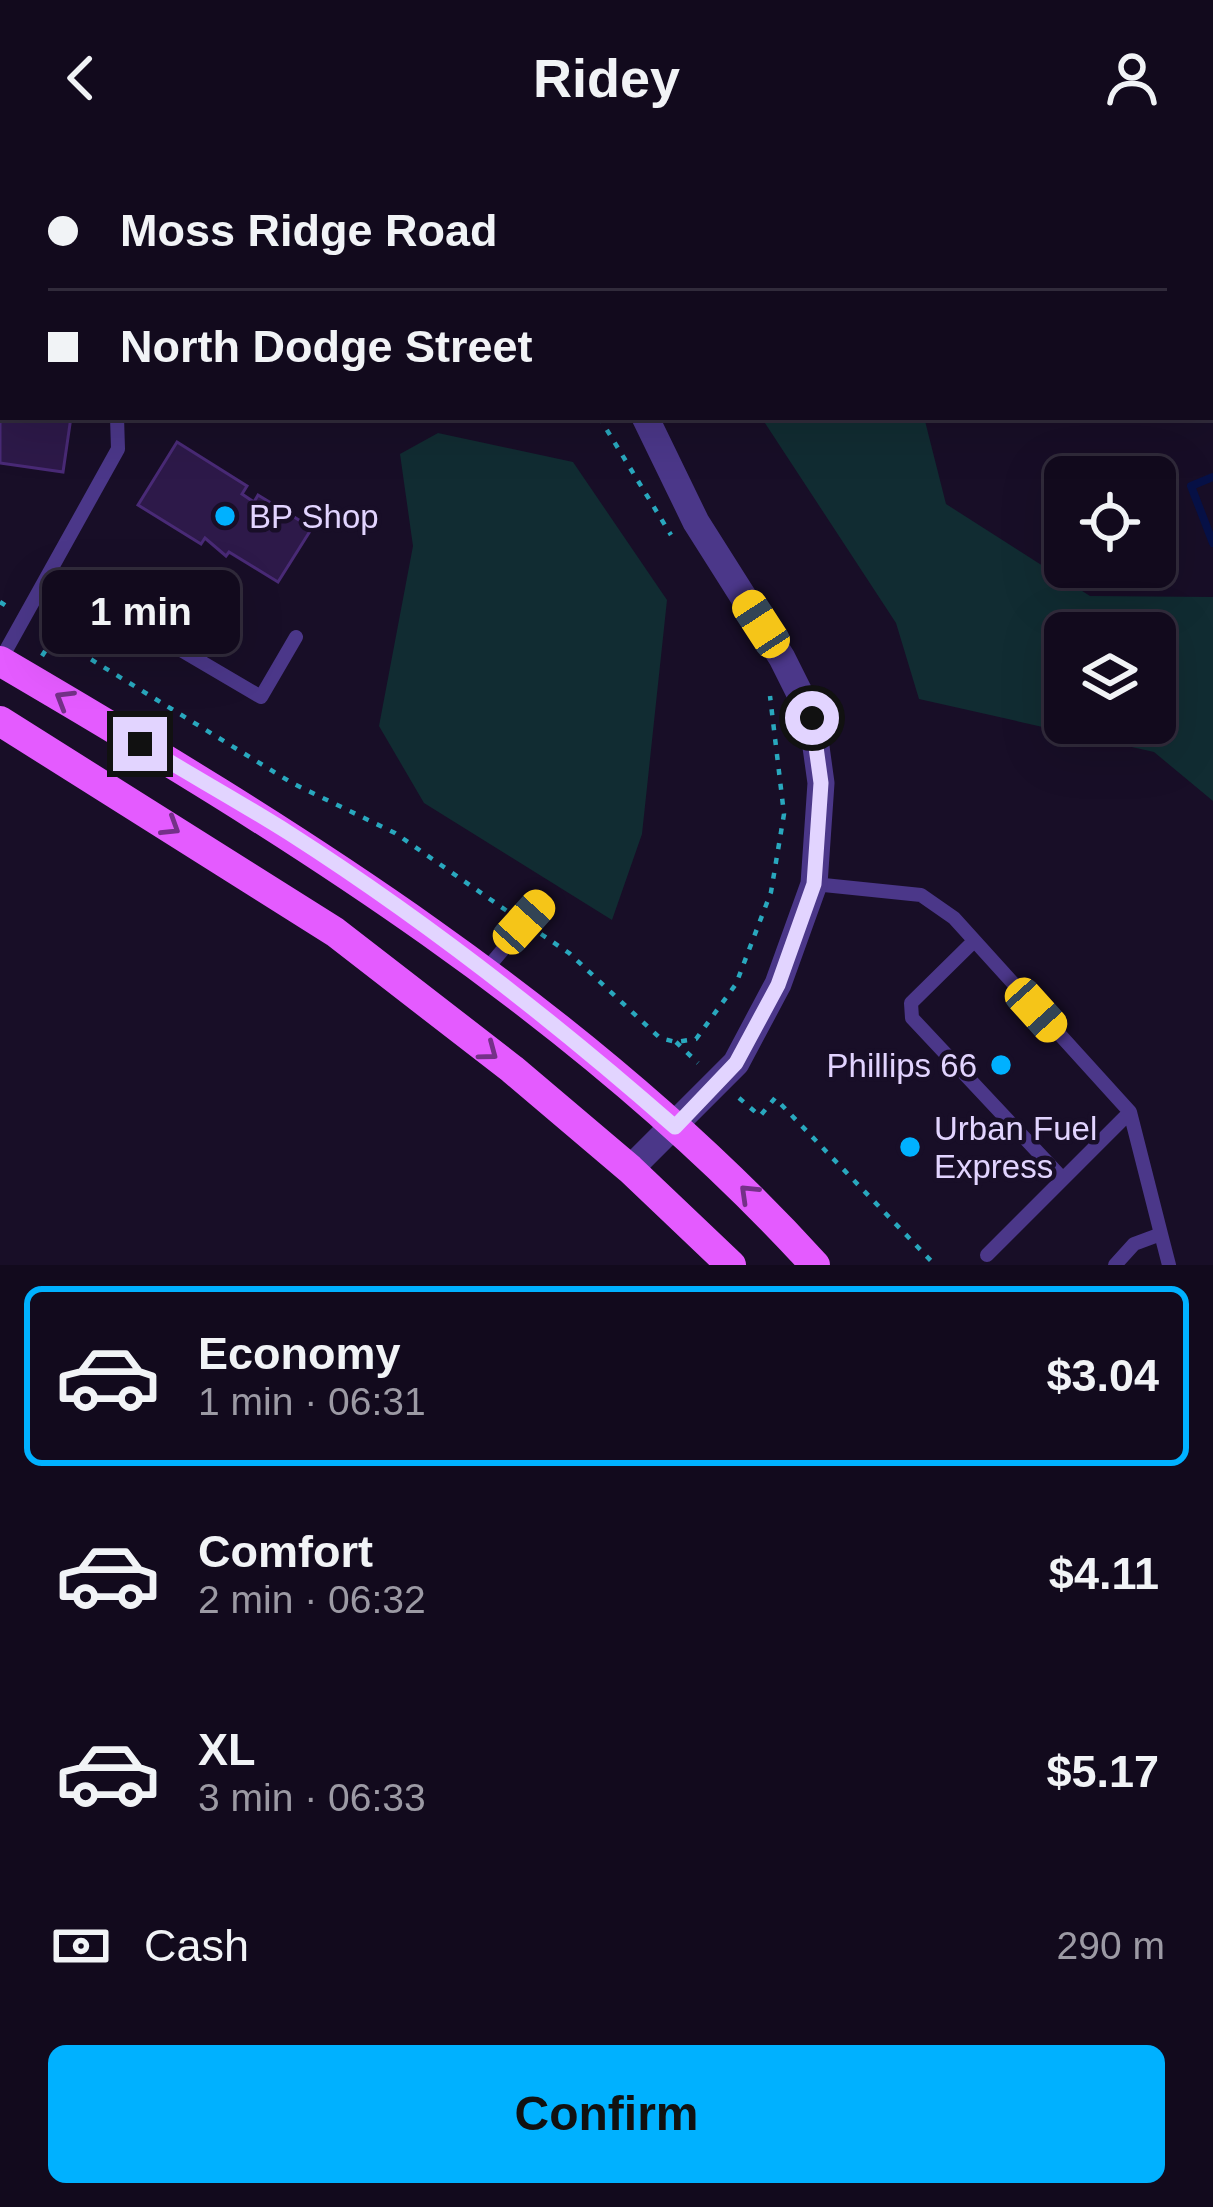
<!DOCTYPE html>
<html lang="en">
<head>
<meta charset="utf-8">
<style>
	:root { --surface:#120a1d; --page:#1b1326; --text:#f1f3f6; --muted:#9c9aa4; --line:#312b3b; --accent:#00b1ff }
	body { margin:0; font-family:Helvetica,sans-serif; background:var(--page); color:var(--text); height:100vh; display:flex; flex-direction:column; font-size:45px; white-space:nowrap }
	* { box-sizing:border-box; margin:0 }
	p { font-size:39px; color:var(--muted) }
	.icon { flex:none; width:66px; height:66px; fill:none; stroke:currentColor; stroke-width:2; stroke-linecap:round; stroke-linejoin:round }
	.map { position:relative; height:1109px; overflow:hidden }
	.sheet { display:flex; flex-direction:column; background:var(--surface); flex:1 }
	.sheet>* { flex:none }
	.guide { position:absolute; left:0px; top:0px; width:1215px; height:264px; box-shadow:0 12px 48px #0002,0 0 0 3px var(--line); display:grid; align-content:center; height:264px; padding:0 48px; background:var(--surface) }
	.tools { position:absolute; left:1044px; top:300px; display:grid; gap:24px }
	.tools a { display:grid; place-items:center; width:132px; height:132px; border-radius:18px; background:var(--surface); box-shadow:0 12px 48px #0002,0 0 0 3px var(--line); font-size:60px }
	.end { position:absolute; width:54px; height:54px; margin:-27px; border:15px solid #e2d4ff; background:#111; box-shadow:0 0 0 6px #111 }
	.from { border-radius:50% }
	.bubble { position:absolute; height:84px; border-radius:18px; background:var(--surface); box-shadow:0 12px 48px #0002,0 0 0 3px var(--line); font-size:39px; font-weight:700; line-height:84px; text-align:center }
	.car { position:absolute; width:36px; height:72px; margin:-36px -18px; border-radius:15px; box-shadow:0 0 9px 3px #0007; background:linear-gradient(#f5c518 24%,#345 0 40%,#f5c518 0 76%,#345 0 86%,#f5c518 0) }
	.guide b { display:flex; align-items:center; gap:42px; height:114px; font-size:45px }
	.guide b+b { border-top:3px solid var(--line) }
	.guide i { width:30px; height:30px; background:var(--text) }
	ul { padding:21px 0 0; list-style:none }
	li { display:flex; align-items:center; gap:36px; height:180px; margin:0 24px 18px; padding:0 24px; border:6px solid transparent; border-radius:18px }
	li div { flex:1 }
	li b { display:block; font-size:45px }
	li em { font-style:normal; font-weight:700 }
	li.on { border-color:var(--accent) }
	li>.icon { width:108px; height:108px; stroke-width:1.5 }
	.pay { display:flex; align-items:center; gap:30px; height:132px; padding:0 48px; font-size:45px }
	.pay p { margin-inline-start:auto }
	.button { display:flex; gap:24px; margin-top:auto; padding:24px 48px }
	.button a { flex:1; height:138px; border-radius:18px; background:var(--accent); color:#111; font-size:48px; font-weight:700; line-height:138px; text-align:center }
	header { display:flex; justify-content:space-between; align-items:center; height:156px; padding:0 48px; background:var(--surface); font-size:54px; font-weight:700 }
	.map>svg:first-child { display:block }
	.green { fill:#112c32; fill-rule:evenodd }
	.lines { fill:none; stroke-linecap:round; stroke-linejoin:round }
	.stream { stroke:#071147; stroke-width:8 }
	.building { fill:#2d1949; stroke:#492a76; stroke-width:3 }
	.path { stroke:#29a8be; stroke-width:4.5; stroke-dasharray:6 9; stroke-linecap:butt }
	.lane { stroke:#4b3789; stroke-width:14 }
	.street { stroke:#4b3789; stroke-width:27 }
	.primary { stroke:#e45bff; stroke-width:30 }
	.oneway { stroke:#743188 }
	.route { stroke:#e2d4ff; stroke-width:15 }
	.poi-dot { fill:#00b1ff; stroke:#180e27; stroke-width:4.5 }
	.labels { text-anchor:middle; stroke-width:9; stroke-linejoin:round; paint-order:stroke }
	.poi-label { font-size:33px; fill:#e2d4ff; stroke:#180e27; text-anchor:start }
</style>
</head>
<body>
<header><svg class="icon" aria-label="back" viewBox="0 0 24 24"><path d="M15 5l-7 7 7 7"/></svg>Ridey<svg class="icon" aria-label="person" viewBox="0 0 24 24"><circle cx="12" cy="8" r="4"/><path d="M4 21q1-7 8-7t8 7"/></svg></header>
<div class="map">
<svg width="1213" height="1109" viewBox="0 0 1213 1109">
	<rect width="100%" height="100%" fill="#180e27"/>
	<path class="green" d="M761,261H924L946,348L1090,440L1213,441V645L1154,596L919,543L896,467ZM1155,477V567H1065V477Z
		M438,277L573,306L667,444L642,678L612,764L424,647L379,570L413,390L400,298Z"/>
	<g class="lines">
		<path class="stream" d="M949,3V0
			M1212,162H1213
			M1213,321L1191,330L1213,387"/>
	</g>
	<path class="building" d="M0,239L3,261H71L63,316L0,307Z
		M177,286L247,330L242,338L254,346L258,339L312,372L278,426L229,396L226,400L205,382L201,388L138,349Z"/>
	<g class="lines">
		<path class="path" d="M476,0L478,3
			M599,261L671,379
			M0,446L11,453
			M40,472L292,627L395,677L507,755
			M42,500L54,481
			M541,778L569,797L660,882L676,886L696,883L736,828L771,736L784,658L770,540
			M676,886L698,907
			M739,942L760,960L775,942L935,1109"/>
		<path class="lane" d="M407,0L409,3
			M0,182L3,183
			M50,417L261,541L296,481
			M0,505L118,293L117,261
			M814,728L921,739L954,762L1130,956L1161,1078
			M974,785L911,847L912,862L1063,1023
			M484,816L543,746
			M987,1099L1130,956
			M1115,1109L1134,1088L1161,1078L1169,1109"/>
		<path class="street" d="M518,0L520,3
			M630,1013L736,907L778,828L814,728L821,627L812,562L782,502L696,366L645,261"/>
		<path class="primary" d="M0,505C292,676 585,857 815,1109
			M0,565L335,776L512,913L630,1013L731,1109"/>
	</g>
	<defs><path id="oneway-chevron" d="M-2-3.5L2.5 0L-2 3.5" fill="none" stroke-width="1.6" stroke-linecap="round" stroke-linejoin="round" transform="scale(3)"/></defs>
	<g class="oneway">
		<use href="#oneway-chevron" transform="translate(64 543) rotate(-149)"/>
		<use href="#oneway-chevron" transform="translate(171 671) rotate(32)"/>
		<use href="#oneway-chevron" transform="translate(489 896) rotate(37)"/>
		<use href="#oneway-chevron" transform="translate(748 1037) rotate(-136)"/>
	</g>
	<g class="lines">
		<path class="route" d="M140,588C189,618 240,646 289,677C425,764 554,865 675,971L736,907L778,829L814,728L821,627L812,562"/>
	</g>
	<g class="poi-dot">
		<circle cx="225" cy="360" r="12"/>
		<circle cx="1001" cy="909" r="12"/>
		<circle cx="910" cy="991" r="12"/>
	</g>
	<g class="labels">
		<g class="poi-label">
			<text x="249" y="372">BP Shop</text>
			<text x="977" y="921" text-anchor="end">Phillips 66</text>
			<text x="934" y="984">Urban Fuel<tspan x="934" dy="38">Express</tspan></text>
		</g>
	</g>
</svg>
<div class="tools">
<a><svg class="icon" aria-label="locate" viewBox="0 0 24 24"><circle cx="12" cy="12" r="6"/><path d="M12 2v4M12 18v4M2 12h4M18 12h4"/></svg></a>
<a><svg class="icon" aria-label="layers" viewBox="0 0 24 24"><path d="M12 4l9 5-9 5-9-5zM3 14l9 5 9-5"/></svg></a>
</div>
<i class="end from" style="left:812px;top:562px"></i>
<i class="end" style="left:140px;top:588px"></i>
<div class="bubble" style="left:42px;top:414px;width:198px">1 min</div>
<i class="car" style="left:761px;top:468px;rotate:327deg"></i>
<i class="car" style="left:524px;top:766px;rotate:42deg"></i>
<i class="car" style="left:1036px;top:854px;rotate:138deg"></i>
<div class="guide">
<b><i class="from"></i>Moss Ridge Road</b>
<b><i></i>North Dodge Street</b>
</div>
</div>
<section class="sheet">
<ul>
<li class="on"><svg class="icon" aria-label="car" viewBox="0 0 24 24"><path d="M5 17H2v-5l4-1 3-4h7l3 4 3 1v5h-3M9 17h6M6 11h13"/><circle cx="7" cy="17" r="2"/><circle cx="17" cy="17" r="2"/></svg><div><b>Economy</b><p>1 min · 06:31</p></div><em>$3.04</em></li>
<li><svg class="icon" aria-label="car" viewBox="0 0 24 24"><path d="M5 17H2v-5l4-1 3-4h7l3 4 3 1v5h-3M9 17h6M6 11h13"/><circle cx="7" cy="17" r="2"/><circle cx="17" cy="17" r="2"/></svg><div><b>Comfort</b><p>2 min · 06:32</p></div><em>$4.11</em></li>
<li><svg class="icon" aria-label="car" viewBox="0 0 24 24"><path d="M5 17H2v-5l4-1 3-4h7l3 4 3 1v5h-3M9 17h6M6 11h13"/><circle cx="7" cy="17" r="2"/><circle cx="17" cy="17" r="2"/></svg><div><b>XL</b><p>3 min · 06:33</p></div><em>$5.17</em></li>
</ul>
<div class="pay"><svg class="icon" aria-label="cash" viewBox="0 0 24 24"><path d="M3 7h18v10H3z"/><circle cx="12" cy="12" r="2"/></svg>Cash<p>290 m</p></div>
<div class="button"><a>Confirm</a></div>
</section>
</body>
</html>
